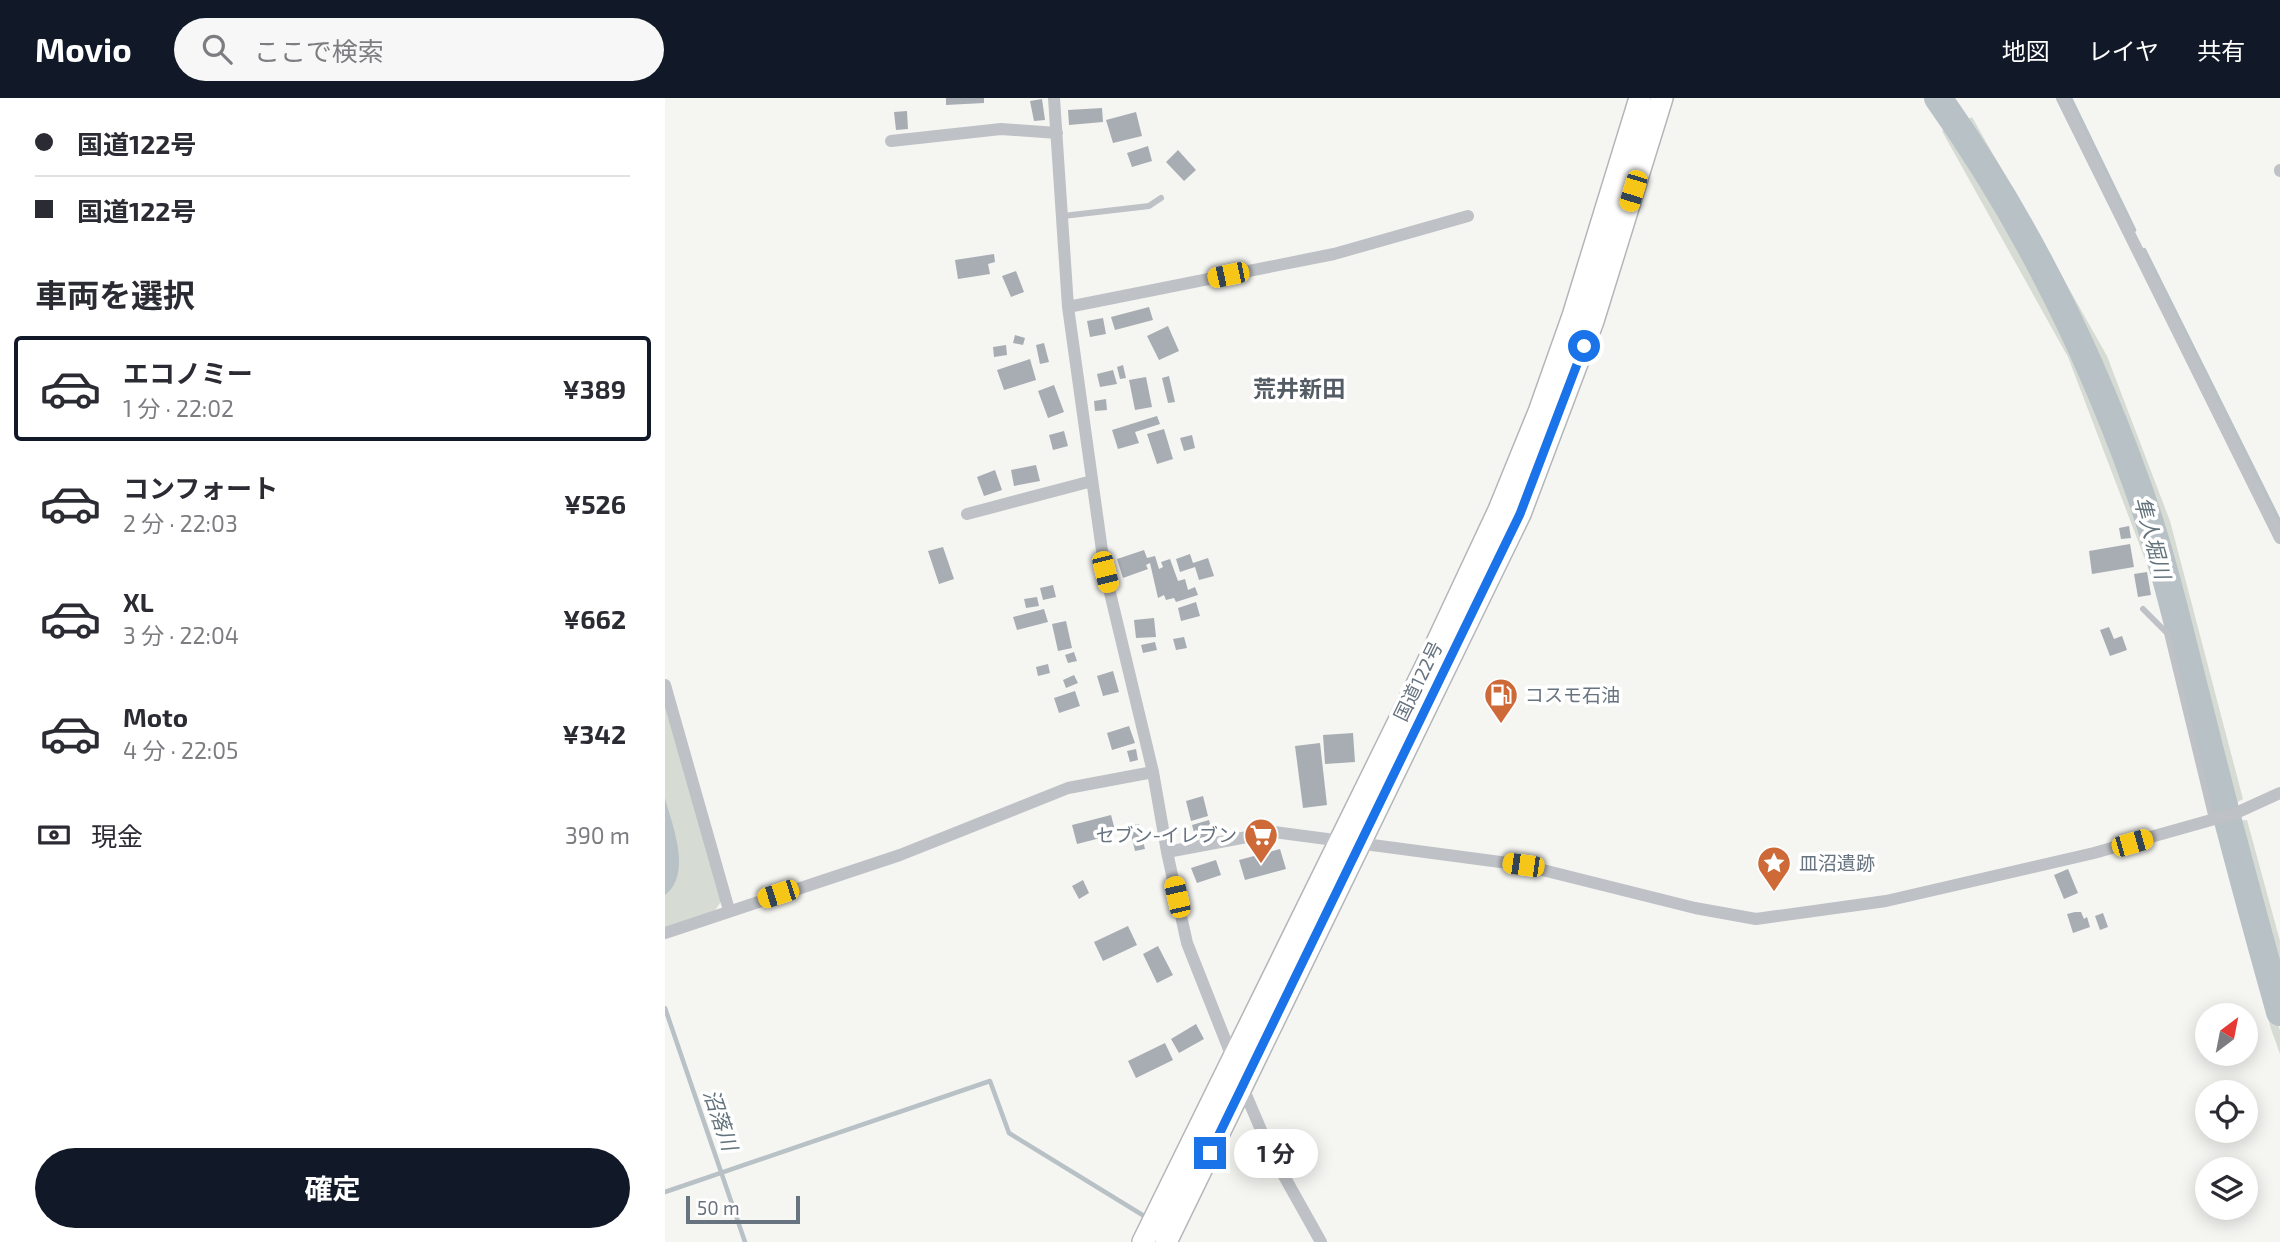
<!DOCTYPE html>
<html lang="ja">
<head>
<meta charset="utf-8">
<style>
	:root { --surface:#fff; --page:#f7f7f7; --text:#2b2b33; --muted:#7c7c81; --line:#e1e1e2; --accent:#111827 }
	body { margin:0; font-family:"Exo 2","Noto Sans JP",sans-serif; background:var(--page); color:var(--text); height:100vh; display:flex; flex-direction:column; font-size:26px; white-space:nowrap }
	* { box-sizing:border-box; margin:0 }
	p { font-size:23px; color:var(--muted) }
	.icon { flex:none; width:38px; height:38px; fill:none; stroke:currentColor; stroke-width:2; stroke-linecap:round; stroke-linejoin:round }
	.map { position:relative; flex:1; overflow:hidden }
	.sheet { display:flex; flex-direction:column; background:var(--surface); width:665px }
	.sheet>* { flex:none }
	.hud { display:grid; align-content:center; height:154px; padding:0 35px; background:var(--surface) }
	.needle { width:46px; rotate:32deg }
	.buttons { position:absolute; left:1530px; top:905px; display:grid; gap:14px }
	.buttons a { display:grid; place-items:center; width:63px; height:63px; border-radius:50%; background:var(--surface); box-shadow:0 4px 18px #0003; font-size:35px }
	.scale { position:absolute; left:21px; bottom:18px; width:114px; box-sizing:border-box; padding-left:7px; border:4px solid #67737f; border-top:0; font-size:19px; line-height:24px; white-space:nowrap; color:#67737f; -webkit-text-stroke:5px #fff; paint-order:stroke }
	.end { position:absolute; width:32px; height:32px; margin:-16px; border:9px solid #1a73e8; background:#fff; box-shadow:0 0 0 4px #fff }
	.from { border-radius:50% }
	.bubble { position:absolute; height:49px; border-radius:24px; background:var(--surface); box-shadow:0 4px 18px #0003; font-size:23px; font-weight:700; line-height:49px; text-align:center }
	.car { position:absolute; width:21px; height:42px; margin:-21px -10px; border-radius:9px; box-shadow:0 0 5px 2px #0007; background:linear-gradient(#f5c518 24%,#345 0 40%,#f5c518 0 76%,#345 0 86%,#f5c518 0) }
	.hud b { display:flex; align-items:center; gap:24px; height:66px; font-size:26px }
	.hud b+b { border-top:2px solid var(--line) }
	.hud i { width:18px; height:18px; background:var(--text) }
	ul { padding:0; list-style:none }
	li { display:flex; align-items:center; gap:21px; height:105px; margin:0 14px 10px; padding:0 21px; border:4px solid transparent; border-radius:7px }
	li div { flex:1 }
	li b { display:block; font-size:26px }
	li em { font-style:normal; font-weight:700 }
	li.active { border-color:var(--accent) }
	li>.icon { width:63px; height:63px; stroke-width:1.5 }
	h2 { padding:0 35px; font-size:32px; line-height:84px }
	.pay { display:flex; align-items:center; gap:18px; height:77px; padding:0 35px; font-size:26px }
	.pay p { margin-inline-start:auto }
	.button { display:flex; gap:14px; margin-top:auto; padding:14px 35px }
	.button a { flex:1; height:80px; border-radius:42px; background:var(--accent); color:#fff; font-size:28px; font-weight:700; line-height:80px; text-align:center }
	header { display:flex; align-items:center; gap:42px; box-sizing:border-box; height:98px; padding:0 35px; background:var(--accent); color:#fff }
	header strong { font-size:33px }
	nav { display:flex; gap:38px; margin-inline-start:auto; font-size:24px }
	.search { width:490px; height:63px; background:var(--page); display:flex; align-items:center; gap:18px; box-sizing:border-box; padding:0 24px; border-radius:38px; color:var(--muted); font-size:26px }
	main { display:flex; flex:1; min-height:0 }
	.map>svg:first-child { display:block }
	.green { fill:#d6dbd4 }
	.water { fill:#b8c1c5 }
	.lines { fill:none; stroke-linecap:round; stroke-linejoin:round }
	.stream { stroke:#b8c1c5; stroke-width:4.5 }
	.river { stroke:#b8c1c5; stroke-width:28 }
	.building { fill:#a7adb3 }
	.trunk-casing { stroke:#b3b6b9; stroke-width:24 }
	.service { stroke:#bec1c5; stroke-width:6 }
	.minor { stroke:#bec1c5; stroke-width:12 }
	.trunk { stroke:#fff; stroke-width:21 }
	.route { stroke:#1a73e8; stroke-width:9 }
	.labels { text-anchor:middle; stroke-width:7; stroke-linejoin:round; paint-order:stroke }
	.street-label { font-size:19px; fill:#67737f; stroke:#fff }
	.poi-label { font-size:19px; fill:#67737f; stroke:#fff; text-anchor:start }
	.water-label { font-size:21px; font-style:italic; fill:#63737c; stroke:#fff }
	.quarter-label { font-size:23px; font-weight:bold; fill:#545c65; stroke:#fff }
</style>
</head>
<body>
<header>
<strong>Movio</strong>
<div class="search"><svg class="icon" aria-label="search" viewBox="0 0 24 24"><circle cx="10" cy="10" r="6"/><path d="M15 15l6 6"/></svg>ここで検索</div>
<nav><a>地図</a><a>レイヤ</a><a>共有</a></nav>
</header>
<main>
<section class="sheet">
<div class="hud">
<b><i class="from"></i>国道122号</b>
<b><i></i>国道122号</b>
</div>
<h2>車両を選択</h2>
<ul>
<li class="active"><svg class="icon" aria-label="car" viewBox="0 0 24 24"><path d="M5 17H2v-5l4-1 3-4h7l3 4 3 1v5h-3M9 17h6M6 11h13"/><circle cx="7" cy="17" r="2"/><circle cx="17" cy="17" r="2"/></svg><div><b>エコノミー</b><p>1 分 · 22:02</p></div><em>¥389</em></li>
<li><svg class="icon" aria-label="car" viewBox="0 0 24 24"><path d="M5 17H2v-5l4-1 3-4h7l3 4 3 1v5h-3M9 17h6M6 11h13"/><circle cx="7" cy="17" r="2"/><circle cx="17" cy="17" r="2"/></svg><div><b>コンフォート</b><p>2 分 · 22:03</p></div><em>¥526</em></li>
<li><svg class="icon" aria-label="car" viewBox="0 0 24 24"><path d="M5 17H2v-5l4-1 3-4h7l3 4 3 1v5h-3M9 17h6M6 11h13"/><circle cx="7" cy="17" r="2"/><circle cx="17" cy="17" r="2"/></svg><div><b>XL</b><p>3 分 · 22:04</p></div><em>¥662</em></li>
<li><svg class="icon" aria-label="car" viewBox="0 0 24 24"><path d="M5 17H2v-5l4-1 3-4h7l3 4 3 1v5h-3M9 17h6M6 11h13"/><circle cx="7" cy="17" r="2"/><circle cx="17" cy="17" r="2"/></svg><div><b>Moto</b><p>4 分 · 22:05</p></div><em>¥342</em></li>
</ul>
<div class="pay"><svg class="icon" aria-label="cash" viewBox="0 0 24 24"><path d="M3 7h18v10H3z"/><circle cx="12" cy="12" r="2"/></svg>現金<p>390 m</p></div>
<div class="button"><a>確定</a></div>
</section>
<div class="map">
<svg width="1615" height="1144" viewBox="0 0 1615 1144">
	<rect width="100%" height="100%" fill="#f5f5f2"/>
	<path class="green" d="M1307,19L1442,258L1505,423L1578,701L1565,708L1493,428L1409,216L1379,159L1297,24Z
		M1286,27L1358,144L1395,214L1472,400L1501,495L1556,713H1551L1505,527L1403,259L1277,33Z
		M0,604L57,802L49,814L0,831Z
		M1582,722L1615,843V896L1569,723Z
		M1559,726L1600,889L1615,932V956L1606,931L1553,727Z"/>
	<path class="water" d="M0,700C7,727 28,776 0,797Z"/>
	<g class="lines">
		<path class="stream" d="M1405,0L1469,132
			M1479,152L1615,425
			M0,910L80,1144
			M0,1094L325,983L344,1035L484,1121"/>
		<path class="river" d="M1273,0C1357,118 1422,248 1471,384C1498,458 1515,536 1535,613C1560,714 1587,814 1615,914"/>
	</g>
	<path class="building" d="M281,0H319V5L281,7Z
		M377,1L380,22L369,23L365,3Z
		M437,10L438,24L404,27L403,12Z
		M242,13L243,31L231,32L229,14Z
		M471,14L477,38L448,45L441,22Z
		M483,48L487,63L467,69L462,55Z
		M513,52L531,72L519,83L501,64Z
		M329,156L330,164L323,166L325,176L293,181L290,162Z
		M351,173L359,194L346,199L337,178Z
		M484,209L488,222L450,232L446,219Z
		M438,220L441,236L425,239L422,223Z
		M503,228L514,253L494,262L482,238Z
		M350,237L360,240L358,247L348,245Z
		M379,245L384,264L375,266L371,247Z
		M341,247L342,257L329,259L328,249Z
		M365,261L371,282L339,292L332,272Z
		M458,267L461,280L455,281L452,269Z
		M448,272L452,286L435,289L432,276Z
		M504,278L510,304L503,305L497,280Z
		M481,279L487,309L470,312L464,282Z
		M389,287L399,314L383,320L373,293Z
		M441,301L442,312L430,313L429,303Z
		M492,318L495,326L470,334L474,345L453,351L447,332Z
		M499,331L508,361L492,366L482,336Z
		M399,333L403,348L388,352L384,337Z
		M527,337L530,350L519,353L515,340Z
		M371,367L375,383L349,388L346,372Z
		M330,372L337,392L319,398L312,379Z
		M1464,428L1466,440L1456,441L1454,430Z
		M1465,446L1469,469L1427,476L1424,453Z
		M278,449L289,481L274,486L263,453Z
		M479,452L482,460L490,458L494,471L498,469L496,464L505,461L513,483L520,481L523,492L530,489L533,497L511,504L509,500L501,502L499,497L493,500L485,465L481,467L483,471L458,480L452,461Z
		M525,456L528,465L543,460L549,478L534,482L530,469L515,474L511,461Z
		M1482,474L1486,497L1473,499L1469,476Z
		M388,487L391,499L378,502L375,490Z
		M372,499L374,508L361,510L359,501Z
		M531,504L535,518L516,523L513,510Z
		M379,511L383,524L352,532L348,519Z
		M489,520L491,539L471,540L469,522Z
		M401,523L407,550L393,553L387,526Z
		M1444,529L1449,541L1457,538L1462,552L1445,558L1435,532Z
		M519,539L522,550L511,552L508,541Z
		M490,544L492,552L478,555L476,547Z
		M409,554L412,563L403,565L400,557Z
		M383,566L385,575L373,578L371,569Z
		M448,573L454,594L438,598L432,578Z
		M409,577L413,585L401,590L398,582Z
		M410,593L415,608L394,615L389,600Z
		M464,628L470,645L447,652L442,635Z
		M688,635L690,664L660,666L658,637Z
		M655,645L662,707L638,710L630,648Z
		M471,651L473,662L465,664L462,653Z
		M538,698L543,718L526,723L521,703Z
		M446,717L451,736L412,746L407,727Z
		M544,722L548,737L531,741L527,727Z
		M474,726L480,751L470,753L464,728Z
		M615,751L621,771L580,782L574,762Z
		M551,762L556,777L532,785L526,770Z
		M1403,771L1413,795L1399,801L1389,777Z
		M418,782L424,795L414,801L407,788Z
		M1410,814H1416L1419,821L1422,819L1425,829L1408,835L1402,816Z
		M1438,815L1443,829L1435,832L1430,818Z
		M463,828L472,847L438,863L429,844Z
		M493,848L508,877L492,885L478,856Z
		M531,926L539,941L514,955L506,941Z
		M500,945L508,962L471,980L463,963Z"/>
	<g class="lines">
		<g class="trunk-casing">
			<path id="trunk" d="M478,1144L762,566L834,412L874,314L908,218L975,0
				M501,1144L855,416L928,223L997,0"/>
		</g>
		<path class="service" d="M398,118L484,108L496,100
			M1478,511L1502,535L1547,721"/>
		<path class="minor" d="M389,0L403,209L440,474L488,674L502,754L522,845L569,964
			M1397,0L1615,440
			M226,43L336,31L392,35
			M1615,72V73
			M403,209L669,156L803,118
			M302,416L427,383
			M0,587L64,812
			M502,754L609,734L858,767L1030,810L1091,821L1221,803L1429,755L1571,715L1615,695
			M0,835L235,757L403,690L488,674
			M576,985L605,1053L656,1144"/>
		<use href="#trunk" class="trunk"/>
	</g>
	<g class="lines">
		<path class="route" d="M545,1055L855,416L919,248"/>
	</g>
	<defs>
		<g id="fuel-pin" transform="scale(1.75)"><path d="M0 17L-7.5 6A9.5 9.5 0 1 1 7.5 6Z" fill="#ce6938" stroke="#fff"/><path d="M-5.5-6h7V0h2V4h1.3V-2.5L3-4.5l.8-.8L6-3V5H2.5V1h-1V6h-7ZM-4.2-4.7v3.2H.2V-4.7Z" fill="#fff"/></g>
		<g id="supermarket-pin" transform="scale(1.75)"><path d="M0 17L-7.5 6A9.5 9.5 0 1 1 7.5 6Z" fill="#ce6938" stroke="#fff"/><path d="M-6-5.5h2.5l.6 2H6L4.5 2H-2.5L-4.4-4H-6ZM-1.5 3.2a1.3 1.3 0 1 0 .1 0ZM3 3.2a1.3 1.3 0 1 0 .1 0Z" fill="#fff"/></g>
		<g id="sight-pin" transform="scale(1.75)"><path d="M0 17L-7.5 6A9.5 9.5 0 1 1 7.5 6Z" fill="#ce6938" stroke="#fff"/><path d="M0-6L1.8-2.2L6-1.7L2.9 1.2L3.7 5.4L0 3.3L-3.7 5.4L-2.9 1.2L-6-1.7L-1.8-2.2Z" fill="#fff"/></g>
	</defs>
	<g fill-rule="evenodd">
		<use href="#fuel-pin" x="836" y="597"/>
		<use href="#supermarket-pin" x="596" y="737"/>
		<use href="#sight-pin" x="1109" y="765"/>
	</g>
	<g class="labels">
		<g class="street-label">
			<text transform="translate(753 583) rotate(-64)" y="7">国道122号</text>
		</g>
		<g class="poi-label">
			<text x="860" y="604">コスモ石油</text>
			<text x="572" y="744" text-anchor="end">セブン-イレブン</text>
			<text x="1134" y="772">皿沼遺跡</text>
		</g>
		<g class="water-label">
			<text transform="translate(1487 440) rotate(75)" y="7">隼人堀川</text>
			<text transform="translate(55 1022) rotate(71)" y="7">沼落川</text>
		</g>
		<g class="quarter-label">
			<text x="634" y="299">荒井新田</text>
		</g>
	</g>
</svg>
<div class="buttons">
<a><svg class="needle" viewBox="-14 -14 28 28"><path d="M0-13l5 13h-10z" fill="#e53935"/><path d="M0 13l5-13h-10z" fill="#7c7c81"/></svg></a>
<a><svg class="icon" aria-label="locate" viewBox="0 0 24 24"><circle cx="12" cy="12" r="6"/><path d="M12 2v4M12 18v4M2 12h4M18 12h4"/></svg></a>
<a><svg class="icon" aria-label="layers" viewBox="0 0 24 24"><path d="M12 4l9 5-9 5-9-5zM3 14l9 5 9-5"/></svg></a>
</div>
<div class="scale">50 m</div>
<i class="end from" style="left:919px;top:248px"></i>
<i class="end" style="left:545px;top:1055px"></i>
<div class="bubble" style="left:569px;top:1031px;width:84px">1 分</div>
<i class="car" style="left:968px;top:93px;rotate:197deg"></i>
<i class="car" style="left:563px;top:177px;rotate:258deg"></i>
<i class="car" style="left:440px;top:474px;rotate:166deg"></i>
<i class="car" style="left:1467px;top:745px;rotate:74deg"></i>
<i class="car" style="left:858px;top:767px;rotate:278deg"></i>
<i class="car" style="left:113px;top:796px;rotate:252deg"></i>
<i class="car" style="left:512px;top:799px;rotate:347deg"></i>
</div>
</main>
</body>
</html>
